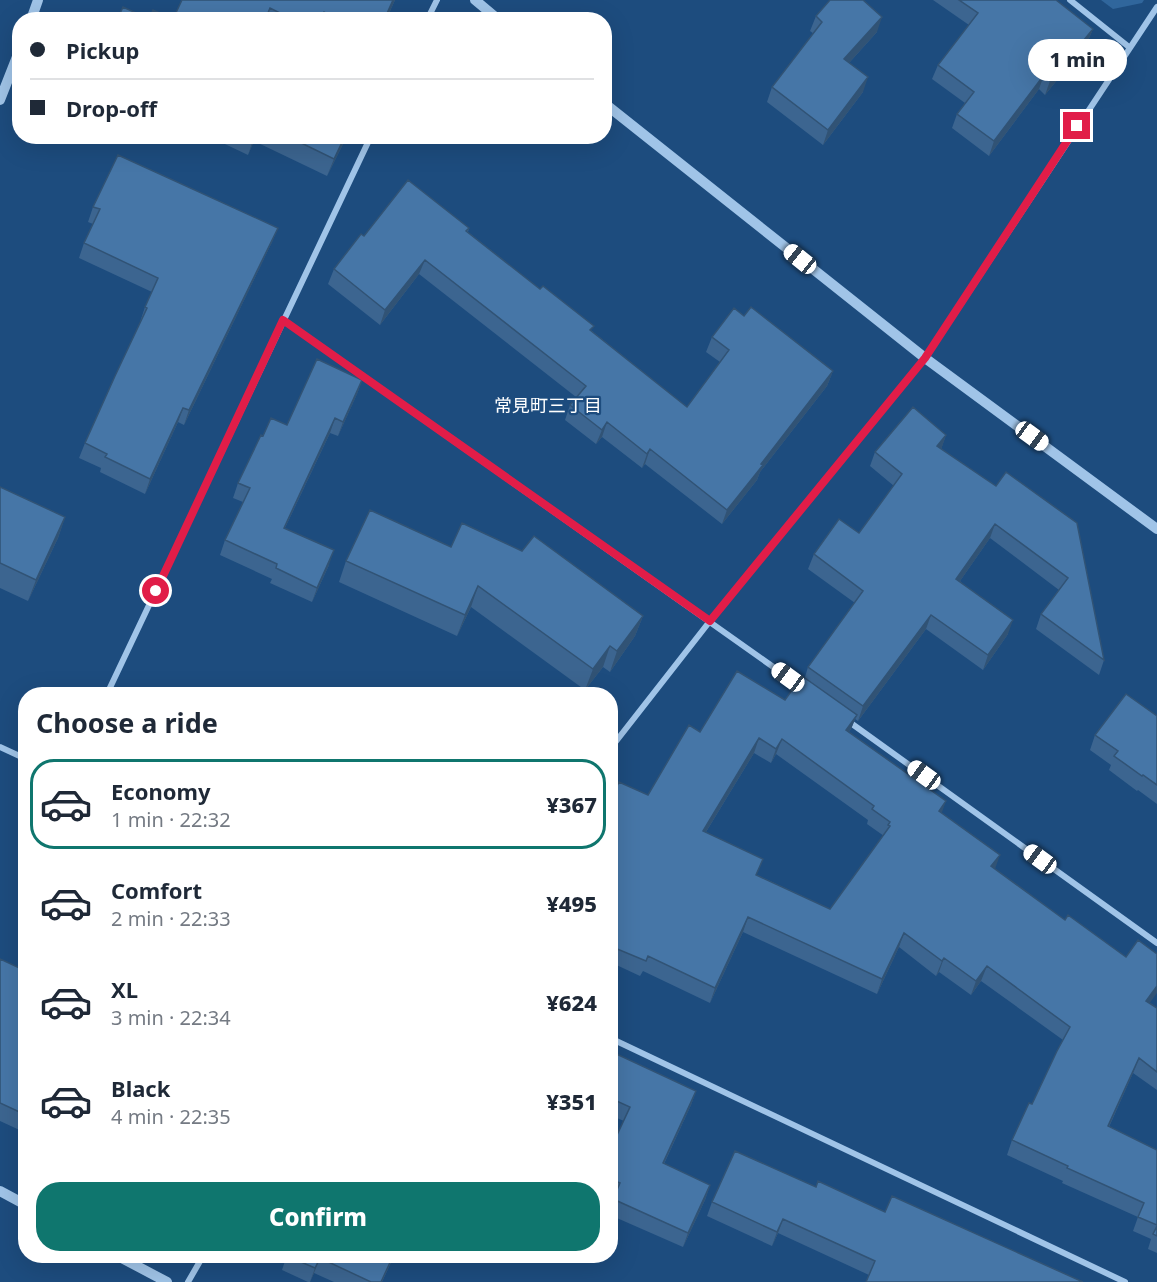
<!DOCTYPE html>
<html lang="en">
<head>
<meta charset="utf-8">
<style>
	:root { --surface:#fff; --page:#f2f2f3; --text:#1f2937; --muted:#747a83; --line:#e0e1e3; --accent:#0f766e }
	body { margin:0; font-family:"Noto Sans","Noto Sans JP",sans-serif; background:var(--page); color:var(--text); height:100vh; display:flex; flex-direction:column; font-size:22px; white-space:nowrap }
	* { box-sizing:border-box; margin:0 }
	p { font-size:20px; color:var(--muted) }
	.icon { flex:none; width:33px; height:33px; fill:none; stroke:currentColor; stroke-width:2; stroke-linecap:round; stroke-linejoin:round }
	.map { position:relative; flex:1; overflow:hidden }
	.drawer { position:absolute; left:18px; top:687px; width:600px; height:576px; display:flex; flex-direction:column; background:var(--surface); border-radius:24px; box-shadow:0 6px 24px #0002 }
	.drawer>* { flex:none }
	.hud { position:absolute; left:12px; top:12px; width:600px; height:132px; border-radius:24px; box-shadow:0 6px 24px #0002; display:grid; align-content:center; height:132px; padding:0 18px; background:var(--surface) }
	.end { position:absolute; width:27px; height:27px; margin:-14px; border:8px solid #e11d48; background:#fff; box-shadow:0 0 0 3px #fff }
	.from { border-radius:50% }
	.bubble { position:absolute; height:42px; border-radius:21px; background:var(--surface); box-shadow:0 6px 24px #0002; font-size:20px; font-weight:800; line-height:42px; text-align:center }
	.car { position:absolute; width:18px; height:36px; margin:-18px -9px; border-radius:8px; box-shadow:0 0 4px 2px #0007; background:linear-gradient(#fff 24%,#345 0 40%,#fff 0 76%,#345 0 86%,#fff 0) }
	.hud b { display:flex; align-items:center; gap:21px; height:57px; font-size:22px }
	.hud b+b { border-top:2px solid var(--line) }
	.hud i { width:15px; height:15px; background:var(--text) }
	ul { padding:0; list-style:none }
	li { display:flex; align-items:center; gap:18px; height:90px; margin:0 12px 9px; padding:0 6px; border:3px solid transparent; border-radius:24px }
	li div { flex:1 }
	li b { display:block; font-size:22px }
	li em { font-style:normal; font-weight:800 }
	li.active { border-color:var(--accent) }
	li>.icon { width:54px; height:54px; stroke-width:1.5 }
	h2 { padding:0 18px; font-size:27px; line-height:72px }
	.cta { display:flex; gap:12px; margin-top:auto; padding:12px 18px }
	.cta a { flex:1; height:69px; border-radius:24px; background:var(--accent); color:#fff; font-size:24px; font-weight:800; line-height:69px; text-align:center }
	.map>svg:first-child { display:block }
	.green { fill:#30669c }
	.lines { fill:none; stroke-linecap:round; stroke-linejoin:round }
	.minor { stroke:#a0c4e8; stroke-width:6 }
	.tertiary { stroke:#a0c4e8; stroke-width:10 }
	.wall { fill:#3c6590; fill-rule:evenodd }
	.shaded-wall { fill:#315375 }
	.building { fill:#4676a7; stroke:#315375; stroke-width:1.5; fill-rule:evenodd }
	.route { stroke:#e11d48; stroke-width:8 }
	.labels { text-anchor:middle; stroke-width:4.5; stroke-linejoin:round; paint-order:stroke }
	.neighbourhood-label { font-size:18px; fill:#fff; stroke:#1d4c7e }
</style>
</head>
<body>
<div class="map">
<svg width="1157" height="1282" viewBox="0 0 1157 1282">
	<rect width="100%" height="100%" fill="#1d4c7e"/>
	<path class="green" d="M1101,0H1144L1142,3L1113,9Z"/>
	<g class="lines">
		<path class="minor" d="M1070,0L1129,47
			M427,20L437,0
			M283,320L803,688
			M107,694L371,136
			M848,721L1157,943
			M0,747L26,759
			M610,749L710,621L925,358L1157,7
			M610,1038L1125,1282
			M188,1282L203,1256"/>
		<path class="tertiary" d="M475,0L499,20
			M31,20L38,0
			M0,100L20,49
			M604,103L925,358L1157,529
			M0,1191L26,1205
			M118,1256L167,1282"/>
	</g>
	<path class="wall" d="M182,0H395L386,20H117L173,19Z
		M933,0H1056L1093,29L1087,43L1045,95L1039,89L989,156L952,128L957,114L965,103L932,79L938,65L969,25Z
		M816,16L877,32L849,63L863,92L823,145L767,102L772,87L814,34L810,31Z
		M185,136H198L195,141Z
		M208,136H347L327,176L254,141L248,155Z
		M93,207L278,228L272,242L184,425L178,422L145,494L100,472L101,468L79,458L85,443L141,322H140L145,307L152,292L79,258L84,243L93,224L88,222Z
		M469,228L468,232L687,407L720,362L706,352L712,337L744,316L833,371L827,386L760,472L757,480L722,524L645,464L642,468L602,437L596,444L565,420L570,405L576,397L419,274L380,325L328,284L334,269L364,236Z
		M362,380L357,394L338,436L330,433L285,528L329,565L312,602L270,583L272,579L220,555L225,540L243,502L233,498L238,483L263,436L287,425Z
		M946,435L941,449L996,486L1077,523L1104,660L1099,675L1036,629L1041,614L1059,590L990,538L960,581L1008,634L983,670L926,629L858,721L855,719L851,729L849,732L941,813L995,869L1150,1003L1157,1008V1090L1133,1073L1109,1127L1157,1150V1253L1148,1249L1151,1239L1133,1231L1138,1217L1062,1183L1063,1181L1007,1155L1012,1140L1032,1104L1063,1040L981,981L971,995L939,972L936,976L899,947L877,994L743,932L710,1003L643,971L640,976L610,962V800L648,795L700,732L785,700L805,677L808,667L855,603L808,569L814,554L859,533L894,486L870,466L875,452ZM754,753L771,763L776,754L868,820L867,824L884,836L830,909L757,875L706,832Z
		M0,487L65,517L58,538L28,601L0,588Z
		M451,547L643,616L635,636L610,672L603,667L585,690L471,607L457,636L339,582L346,561Z
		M1157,716V804L1138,790L1137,791L1109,770L1111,765L1090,750L1095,735Z
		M0,959L26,971V1133L0,1121Z
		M610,1051L696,1091L691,1105L664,1164L710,1185L705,1200L683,1247L610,1215V1205L614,1197L610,1196V1150L624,1121L610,1115Z
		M816,1187L885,1212L1083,1282L869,1275L778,1233L772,1246L707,1216L712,1202Z
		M282,1256H394L382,1282H334L314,1273L310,1282H308L282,1270L286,1258Z"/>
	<path class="shaded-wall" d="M393,0H395L386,20H384Z
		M882,17L877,32L839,74L844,59Z
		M1093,29L1087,43L1045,95L1050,81Z
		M1044,75L1039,89L989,156L994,141Z
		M868,77L863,92L823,145L828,130Z
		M254,136H256L248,155L254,137Z
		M345,136H347L327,176L334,159Z
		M278,228L272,242L184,425L189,410Z
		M425,260L419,274L380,325L385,310Z
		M833,371L827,386L760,472L757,480L722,524L727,510L761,464Z
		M362,380L357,394L338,436L343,422Z
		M183,408L178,422L145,494L150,479Z
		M335,418L330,433L278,542L284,528Z
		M607,422L602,437L596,444L602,430Z
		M946,435L941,450L937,446Z
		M650,449L645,464L642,468L647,454Z
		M65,517L58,538L28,601L36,580Z
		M995,524L990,538L951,594L956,579Z
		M334,550L329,565L312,602L317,588Z
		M478,586L471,607L457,636L465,615Z
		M931,615L926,629L858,721L863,706Z
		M643,616L635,636L610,672L617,651Z
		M1013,620L1008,634L983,670L988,655Z
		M610,646L603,667L585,690L593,669Z
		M857,715L851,729L840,744L846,730Z
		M759,738L754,753L698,845L703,831Z
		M782,739L776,754L771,763L776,749Z
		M946,801L941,815L939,811Z
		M1000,855L995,869L991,866Z
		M748,917L743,932L710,1003L715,988Z
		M904,933L899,947L877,994L882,979Z
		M944,958L939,972L936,976L942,961Z
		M987,966L981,981L971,995L976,981Z
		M1157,986V993L1141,1015L1146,1001Z
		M1139,1058L1133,1073L1102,1141L1108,1126Z
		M696,1091L691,1105L657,1178L663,1163Z
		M710,1185L705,1200L683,1247L688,1233Z
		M783,1219L778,1233L772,1246L777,1232Z
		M320,1258L314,1273L310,1282L315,1268Z"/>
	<path class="building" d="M182,0H393L384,20H340L324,12L321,20H294L270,8L265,20H117L123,7L149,19L153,10L173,19Z
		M830,0H863L882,17L844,59L868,77L828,130L772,87L822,22L816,16Z
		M959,0H1056L1093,29L1050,81L1044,75L994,141L957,114L974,92L938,65L978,13Z
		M287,136H345L334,159Z
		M118,155L278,228L189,410L183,408L150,479L105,457L107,454L85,443L115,376L147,308L145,307L158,278L84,243L100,209L93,207Z
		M408,180L469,228L466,231L540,289L543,286L594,326L590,330L687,407L729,350L712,337L734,308L744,316L751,307L833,371L761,464L763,465L727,510L650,449L647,454L607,422L602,430L570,405L586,386L425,260L385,310L334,269L361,234L364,236Z
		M317,359L362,380L343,422L335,418L284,528L334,550L317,588L276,568L277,564L225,540L250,488L238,483L261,435L263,436L271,418L287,425Z
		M913,407L946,435L937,446L996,486L1006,472L1077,523L1104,660L1041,614L1068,578L995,524L956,579L1013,620L988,655L931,615L863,706L808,667L863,591L814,554L839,519L859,533L902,474L875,452Z
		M0,487L65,517L36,580L0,563Z
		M370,510L451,547L462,523L522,551L534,536L643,616L617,651L610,646L593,669L478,586L465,615L346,561Z
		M737,671L785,700L802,676L857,715L846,730L946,801L939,811L1000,855L991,866L1065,920L1068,915L1126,957L1138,940L1157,954V986L1146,1001L1157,1008V1072L1139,1058L1108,1126L1157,1150V1225L1138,1217L1144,1203L1067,1168L1068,1166L1012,1140L1029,1103L1032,1104L1057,1051L1070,1027L987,966L976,981L944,958L942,961L904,933L882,979L748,917L715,988L648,956L646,961L610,946V800L619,782L648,795L689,725L700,732ZM759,738L776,749L782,739L874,806L872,809L890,822L888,825L890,826L830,909L756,875L763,859L703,831Z
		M1126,694L1157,716V785L1143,775L1142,776L1114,756L1118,751L1095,735Z
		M0,959L26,971V1115L0,1103Z
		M610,1051L696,1091L663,1163L710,1185L688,1233L613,1199L620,1183L610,1179V1150L630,1107L610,1098Z
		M735,1151L816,1187L818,1181L885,1212L892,1196L1083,1282H866L875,1261L783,1219L777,1232L712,1202Z
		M1157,1226V1236L1153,1234Z
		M287,1256H393L381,1282H371L320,1258L315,1268Z"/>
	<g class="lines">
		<path class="route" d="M156,591L283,320L710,621L925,358L1077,126"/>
	</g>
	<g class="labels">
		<g class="neighbourhood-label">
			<text x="548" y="412">常見町三丁目</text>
		</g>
	</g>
</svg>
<i class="end from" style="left:156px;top:591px"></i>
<i class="end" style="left:1077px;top:126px"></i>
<div class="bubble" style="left:1028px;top:39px;width:99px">1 min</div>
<i class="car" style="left:800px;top:259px;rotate:309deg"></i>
<i class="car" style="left:1032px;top:436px;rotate:126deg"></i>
<i class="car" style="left:788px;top:677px;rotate:306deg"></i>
<i class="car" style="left:924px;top:775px;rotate:306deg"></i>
<i class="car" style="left:1040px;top:859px;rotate:306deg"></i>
<div class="hud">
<b><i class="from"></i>Pickup</b>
<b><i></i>Drop-off</b>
</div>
<section class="drawer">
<h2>Choose a ride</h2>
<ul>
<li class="active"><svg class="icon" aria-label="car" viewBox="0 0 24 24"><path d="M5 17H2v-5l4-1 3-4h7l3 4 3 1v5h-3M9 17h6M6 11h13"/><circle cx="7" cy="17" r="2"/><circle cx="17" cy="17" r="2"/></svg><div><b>Economy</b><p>1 min · 22:32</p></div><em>¥367</em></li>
<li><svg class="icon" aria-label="car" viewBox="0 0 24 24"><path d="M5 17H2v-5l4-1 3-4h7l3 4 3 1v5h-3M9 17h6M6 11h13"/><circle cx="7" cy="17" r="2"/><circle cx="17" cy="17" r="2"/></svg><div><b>Comfort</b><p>2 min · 22:33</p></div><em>¥495</em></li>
<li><svg class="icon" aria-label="car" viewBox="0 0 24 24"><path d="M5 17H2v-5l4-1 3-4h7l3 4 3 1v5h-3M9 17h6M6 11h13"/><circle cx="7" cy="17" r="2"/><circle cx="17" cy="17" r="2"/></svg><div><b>XL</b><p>3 min · 22:34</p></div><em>¥624</em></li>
<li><svg class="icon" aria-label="car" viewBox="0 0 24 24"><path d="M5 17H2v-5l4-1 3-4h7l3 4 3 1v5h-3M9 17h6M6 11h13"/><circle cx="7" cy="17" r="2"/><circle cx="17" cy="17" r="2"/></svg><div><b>Black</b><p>4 min · 22:35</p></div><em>¥351</em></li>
</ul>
<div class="cta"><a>Confirm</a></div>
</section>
</div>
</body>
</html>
